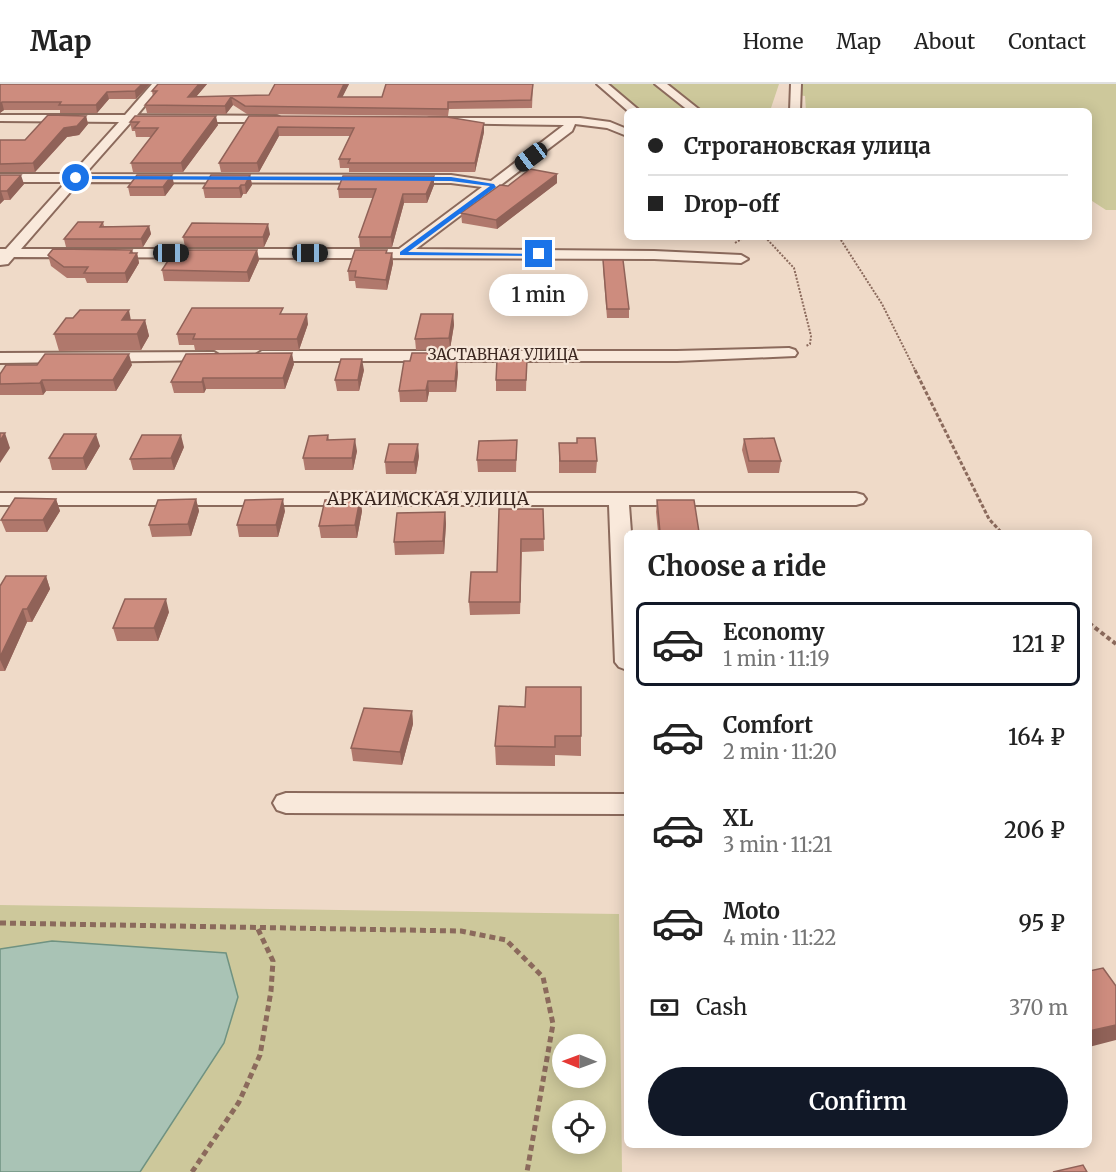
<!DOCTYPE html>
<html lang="en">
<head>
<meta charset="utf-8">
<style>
	:root { --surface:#fff; --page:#f2f2f2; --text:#222; --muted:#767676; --line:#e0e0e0; --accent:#111827 }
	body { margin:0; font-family:Merriweather,serif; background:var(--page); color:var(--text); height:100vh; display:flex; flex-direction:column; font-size:22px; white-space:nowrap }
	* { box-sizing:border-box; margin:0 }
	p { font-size:20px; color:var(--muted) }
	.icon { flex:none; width:33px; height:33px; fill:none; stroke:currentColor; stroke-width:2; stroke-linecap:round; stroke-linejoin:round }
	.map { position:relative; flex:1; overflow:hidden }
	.drawer { position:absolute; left:624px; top:446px; width:468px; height:618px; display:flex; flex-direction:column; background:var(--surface); border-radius:9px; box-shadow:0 3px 15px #0003 }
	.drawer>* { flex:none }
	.hud { position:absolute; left:624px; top:24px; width:468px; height:132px; border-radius:9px; box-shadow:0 3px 15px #0003; display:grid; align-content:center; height:132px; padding:0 24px; background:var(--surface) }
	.needle { width:39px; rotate:271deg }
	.controls { position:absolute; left:552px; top:950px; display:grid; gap:12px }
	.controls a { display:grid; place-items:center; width:54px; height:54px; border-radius:50%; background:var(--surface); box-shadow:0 3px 15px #0003; font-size:30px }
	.end { position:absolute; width:27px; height:27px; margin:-14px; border:8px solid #1a73e8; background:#fff; box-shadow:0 0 0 3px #fff }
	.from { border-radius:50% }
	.bubble { position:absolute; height:42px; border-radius:21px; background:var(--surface); box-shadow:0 3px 15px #0003; font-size:20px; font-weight:600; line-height:42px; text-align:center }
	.car { position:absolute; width:18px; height:36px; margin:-18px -9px; border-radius:8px; box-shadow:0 0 4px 2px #0007; background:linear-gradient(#222 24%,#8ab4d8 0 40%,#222 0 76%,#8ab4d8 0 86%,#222 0) }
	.hud b { display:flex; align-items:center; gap:21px; height:57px; font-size:22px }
	.hud b+b { border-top:2px solid var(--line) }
	.hud i { width:15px; height:15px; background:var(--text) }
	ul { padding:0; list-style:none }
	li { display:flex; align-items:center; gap:18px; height:84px; margin:0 12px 9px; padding:0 12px; border:3px solid transparent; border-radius:9px }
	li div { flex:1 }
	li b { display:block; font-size:22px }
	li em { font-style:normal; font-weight:600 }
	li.current { border-color:var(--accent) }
	li>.icon { width:54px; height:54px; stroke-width:1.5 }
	h2 { padding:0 24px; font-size:27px; line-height:72px }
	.pay { display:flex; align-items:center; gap:15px; height:66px; padding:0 24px; font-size:22px }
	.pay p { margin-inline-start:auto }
	.primary-button { display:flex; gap:12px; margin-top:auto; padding:12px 24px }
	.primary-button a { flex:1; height:69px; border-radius:36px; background:var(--accent); color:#fff; font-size:24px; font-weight:600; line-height:69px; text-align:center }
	header { display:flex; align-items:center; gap:36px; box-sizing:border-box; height:84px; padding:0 30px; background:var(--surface); border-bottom:2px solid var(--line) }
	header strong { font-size:28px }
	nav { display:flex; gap:33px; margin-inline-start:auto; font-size:21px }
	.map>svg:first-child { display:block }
	.green { fill:#cdc89b; fill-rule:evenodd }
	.water { fill:#a9c3b5; stroke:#6f9281; stroke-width:1.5 }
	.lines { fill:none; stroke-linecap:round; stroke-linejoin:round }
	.street-casing { stroke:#8b6a5c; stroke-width:4 }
	.path-far3 { stroke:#8b6a5c; stroke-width:2; stroke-dasharray:2 1.5; stroke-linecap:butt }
	.path-far2 { stroke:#8b6a5c; stroke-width:3; stroke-dasharray:4 2; stroke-linecap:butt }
	.path-far1 { stroke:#8b6a5c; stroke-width:4; stroke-dasharray:4.5 3; stroke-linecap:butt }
	.path { stroke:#8b6a5c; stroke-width:5; stroke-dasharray:6 4; stroke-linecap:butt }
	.street { fill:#f9e9db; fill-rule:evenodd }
	.wall { fill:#b0786c }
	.shaded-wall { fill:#906258 }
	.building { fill:#cd8c7e; stroke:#906258; stroke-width:1.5 }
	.route { fill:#1a73e8 }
	.labels { text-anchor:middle; stroke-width:4.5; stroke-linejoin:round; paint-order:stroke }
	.far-street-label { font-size:15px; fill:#3b2720; stroke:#f6e6d8 }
	.street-label { font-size:18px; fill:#3b2720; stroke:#f6e6d8 }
</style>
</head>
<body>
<header>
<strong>Map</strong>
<nav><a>Home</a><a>Map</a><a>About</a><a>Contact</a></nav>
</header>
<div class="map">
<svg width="1116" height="1088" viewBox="0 0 1116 1088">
	<rect width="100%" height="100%" fill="#efdac8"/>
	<path class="green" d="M606,0H779L770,27H639Z
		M797,0H1116V126H1106L1089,115V27H806L805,12L797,11Z
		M0,821L619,830L622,1088H0ZM562,960H596V993H562ZM562,1026H596V1059H562Z"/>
	<path class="water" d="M52,857L226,869L238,913L224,959L140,1088H0V865Z"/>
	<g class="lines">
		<g class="street-casing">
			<path id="street" d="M152,0H163L137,31L277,32L283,35L277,38H131L85,90L451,91L491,97L564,41L433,39L427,36L429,34H580L610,38L627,45V52L607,44L575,40L572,47L416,165L654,167L741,171L748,175L741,179L654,175L14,173L8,180L0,181V165H6L66,98H0V90H72L119,38L0,37V31H125ZM79,98L451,99L482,103L399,165H21Z
				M597,0H608L640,27H628Z
				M655,0H667L701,27H689Z
				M791,0H801L800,27H790Z
				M789,264L795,266L797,269L795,272L677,277H262L254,272L262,267H677Z
				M214,268L222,273L220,276L0,279V269Z
				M0,409H856L863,411L866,415L863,419L856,421H629L631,448H627V586L619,583L615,578L609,421H0Z
				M286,709L627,710V730L286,729L277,726L273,719L277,712Z"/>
		</g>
		<path class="path-far3" d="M765,153L794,184L811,252L810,260L806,262
			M839,153L882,220L916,288
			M735,159L745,153"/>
		<path class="path-far2" d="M915,286L989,435L1001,448"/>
		<path class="path-far1" d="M1089,539L1116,560"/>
		<path class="path" d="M0,839L461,847L506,856L543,893L553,940L527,1088
			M192,1088L239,1018L260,971L271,907L273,877L257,843"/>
		<use href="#street" class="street"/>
	</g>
	<path class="wall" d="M0,0H150L136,15H109L97,29H60V26H4L0,29Z
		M158,0H207L196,13L269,11L275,0H349L342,13H382L533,0L532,24L449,25L448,32L247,30L233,21L226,30L147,29L145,21L153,13L152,7Z
		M86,32L88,40L79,51L67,53L35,88H0V56H25Z
		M249,32L484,48L475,88H349V84H340L339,75L350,52H279L259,88H221L219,79Z
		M130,38L218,41L183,88H133L131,79L151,53H136L135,47H132Z
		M0,91L24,100L10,116H4L0,120Z
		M250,91L252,101L246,110H243L241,114H205L203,104Z
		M557,99L497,145L462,139L461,129L508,102Z
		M174,100L165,112H130L128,103Z
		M434,101L427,119H404L392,163H360L359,153L373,114H339L338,105Z
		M103,138L104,142H149L151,150L143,163H66L64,155Z
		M270,150L264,163H185L183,153Z
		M132,166L133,169H137L139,179L127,199H87L85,194H67L51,182L48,171Z
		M257,166L259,176L249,198L164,197L162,186Z
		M387,166V169H392L393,179L387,206L356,204L355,197H349L348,187Z
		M603,176L629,225V234H607L603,184Z
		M284,230L308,240L299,266H195L194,261H179L177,250Z
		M453,230L454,241L450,265L416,266L415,255Z
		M131,236H145L149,252L141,266L59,267L54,250Z
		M527,276L526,307H496V296Z
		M447,277L458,288L456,308H429L427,318H400L399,307Z
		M294,280L285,305H206L204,309H174L171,298Z
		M132,281L116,307H46L43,311H0V290Z
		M364,286L359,307H337L335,296Z
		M328,351L329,356L357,367L353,386H305L303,374Z
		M744,355L781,377L779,389H748L742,366Z
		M517,356L516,388H478L477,376Z
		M559,359H577L597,377L596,389H559Z
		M100,362L86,386H52L49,374Z
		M184,363L174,386H133L130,375Z
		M419,372L416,390H386L385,378Z
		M56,415L60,427L47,448H6L1,436Z
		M196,415L199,427L191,452L152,453L149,441Z
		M360,415L362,427L357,454H321L319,442Z
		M657,416L699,448H658L656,428Z
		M543,425L544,467L522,468L520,530L470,531L469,518L497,488Z
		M285,427L278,453H239L237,441Z
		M445,428L446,440L444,470L395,471L394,458Z
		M46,492L50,505L32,538H27L5,587H0V502Z
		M169,528L158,557H117L113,544Z
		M499,622L581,652V672L555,671V682L496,681L495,662Z
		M412,627L413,640L402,681L353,677L351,664Z"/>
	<path class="shaded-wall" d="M142,0H150L136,15L135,7Z
		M199,0H207L189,21L188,13Z
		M344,0H349L339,20L338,13Z
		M107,8L109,15L97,29L96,21Z
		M231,13L233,21L226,30L225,22Z
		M2,18L4,26L0,29V20Z
		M86,32L88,40L79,51L67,53L35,88L33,79L64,44Z
		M216,32L218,41L183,88L181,79Z
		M484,39V48L475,88V79Z
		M278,43L279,52L259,88L257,79Z
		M557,90V99L497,145L496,136Z
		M21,91L24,100L10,116L7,107Z
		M172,91L174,100L165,112L163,103Z
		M250,91L252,101L246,110L245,101Z
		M434,92V101L427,119L426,110Z
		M241,101L243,110L241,114L239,104Z
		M1,107L4,116L0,120V108Z
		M403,110L404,119L392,163L391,153Z
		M268,140L270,150L264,163L263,153Z
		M149,142L151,150L143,163L141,155Z
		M132,166L134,174L137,169L139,179L127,199L125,189L130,169Z
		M257,166L259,176L249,198L247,188Z
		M392,169L393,179L387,206L386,196Z
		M129,226L132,242L122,236Z
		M307,230L308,240L299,266L297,255Z
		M453,230L454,241L450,265L449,254Z
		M145,236L149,252L141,266L137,250Z
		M292,269L294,280L285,305L283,294Z
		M129,270L132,281L116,307L113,296Z
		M362,275L364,286L359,307L358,296Z
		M457,277L458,288L456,308L455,297Z
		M203,294L206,305L204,309L202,298Z
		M42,296L46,307L43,311L40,299Z
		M428,297L429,308L427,318L426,306Z
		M5,349L10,364L0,379V357Z
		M96,350L100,362L86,386L83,374Z
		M181,351L184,363L174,386L171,374Z
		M355,355L357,367L353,386L352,374Z
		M418,360L419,372L416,390L414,378Z
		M56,415L60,427L47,448L43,436Z
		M196,415L199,427L191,452L188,440Z
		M283,415L285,427L278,453L276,441Z
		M360,415L362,427L357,454L355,441Z
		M445,428L446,440L444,470L443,457Z
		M46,492L50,505L32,538L27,525Z
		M166,515L169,528L158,557L154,544Z
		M23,525L27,538L5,587L0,576V573Z
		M412,627L413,640L402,681L400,668Z
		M1116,941V956L1089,963V947Z"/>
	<path class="building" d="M0,0H142L135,7L107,8L96,21H59L61,18H2L0,20Z
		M158,0H199L188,13L269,11L275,0H344L338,13H382L386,0H533L531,16L448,18V25L245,22L231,13L225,22L145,21L157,7H152Z
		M48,31L86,32L77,42L64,44L33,79L0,80V56H25Z
		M135,32H216L181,79H131L158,44H134L139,38H130Z
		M249,32L447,33L484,39L475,79H348L350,75H339L354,44L278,43L257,79H219Z
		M530,85L557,90L496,136L461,129L500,101L508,102Z
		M0,91H21L7,107H1L0,108Z
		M137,91H172L163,103H128Z
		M211,91H250L245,101H241L239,104H203Z
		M343,92H434L426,110H403L391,153H359L376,105H338Z
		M78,138H103L100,143L149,142L141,155H64Z
		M192,139L268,140L263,153H183Z
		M53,165L132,166L130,169H137L125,189H84L88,183H64L48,171Z
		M175,166H257L247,188L162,186Z
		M355,166H387L386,169H392L386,196L355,193L356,187H348Z
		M603,176H623L629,225H607Z
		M192,224H283L280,230H307L297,255H193L195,250H177Z
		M80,226H129L122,236H145L137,250H54L66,234H73Z
		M421,230H453L449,254L415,255Z
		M292,269L283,294H203L202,298H171L186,270Z
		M412,269H446L445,277H457L455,297H428L426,306L399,307L404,277H410Z
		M45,270H129L113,296H42L40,299L0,300V290L6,281H37Z
		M341,275H362L358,296H335Z
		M497,276H527L526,296H496Z
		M0,349H5L0,357Z
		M64,350H96L83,374H49Z
		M142,351H181L171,374L130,375Z
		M328,351L327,356L355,355L352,374H303L309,352Z
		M577,354H595L597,377H560L559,359H577Z
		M774,354L781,377H749L744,355Z
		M517,356L516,376H477L479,357Z
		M389,360H418L414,378H385Z
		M15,414L56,415L43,436H1Z
		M196,415L188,440L149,441L158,416Z
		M283,415L276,441H237L245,416Z
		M360,415L355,441L319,442L325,416Z
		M657,416H694L699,448H660Z
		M499,425H543L544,455H521L520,518H469L471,488H497Z
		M445,428L443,457L394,458L397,429Z
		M6,492H46L27,525H23L0,573V502Z
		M125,515H166L154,544H113Z
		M526,603H581V652H555V663L495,662L499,622L525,623Z
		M364,624L412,627L400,668L351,664Z
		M1103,884L1116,902V941L1089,947V887Z
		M1083,1081L1087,1088H1053Z"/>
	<path class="route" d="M76,92L451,93L494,100L496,103L408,168L542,170L539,172L400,171V168L490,102L451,97L74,95Z"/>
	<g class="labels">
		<g class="far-street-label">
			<text x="503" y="276">ЗАСТАВНАЯ УЛИЦА</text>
		</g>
		<g class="street-label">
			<text x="428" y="421">АРКАИМСКАЯ УЛИЦА</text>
		</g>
	</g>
</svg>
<div class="controls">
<a><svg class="needle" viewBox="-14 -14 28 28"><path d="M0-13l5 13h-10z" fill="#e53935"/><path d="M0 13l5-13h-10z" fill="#767676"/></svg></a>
<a><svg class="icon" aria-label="locate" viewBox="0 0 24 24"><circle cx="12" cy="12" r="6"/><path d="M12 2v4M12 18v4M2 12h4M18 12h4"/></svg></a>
</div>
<i class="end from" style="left:76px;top:94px"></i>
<i class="end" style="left:539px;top:170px"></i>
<div class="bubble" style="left:489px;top:190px;width:99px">1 min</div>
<i class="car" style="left:531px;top:73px;rotate:233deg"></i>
<i class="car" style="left:171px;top:169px;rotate:90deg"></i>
<i class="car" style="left:310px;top:169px;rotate:90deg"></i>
<div class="hud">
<b><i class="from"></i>Строгановская улица</b>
<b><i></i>Drop-off</b>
</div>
<section class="drawer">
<h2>Choose a ride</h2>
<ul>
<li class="current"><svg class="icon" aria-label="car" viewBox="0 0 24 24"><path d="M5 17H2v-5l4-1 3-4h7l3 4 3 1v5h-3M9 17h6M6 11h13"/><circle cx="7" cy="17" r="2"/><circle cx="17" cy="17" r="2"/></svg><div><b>Economy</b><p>1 min · 11:19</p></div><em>121 ₽</em></li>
<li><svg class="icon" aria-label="car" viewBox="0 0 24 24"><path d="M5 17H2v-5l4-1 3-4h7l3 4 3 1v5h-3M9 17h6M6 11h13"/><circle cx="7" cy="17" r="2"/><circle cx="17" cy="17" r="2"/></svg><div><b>Comfort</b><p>2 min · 11:20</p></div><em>164 ₽</em></li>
<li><svg class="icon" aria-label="car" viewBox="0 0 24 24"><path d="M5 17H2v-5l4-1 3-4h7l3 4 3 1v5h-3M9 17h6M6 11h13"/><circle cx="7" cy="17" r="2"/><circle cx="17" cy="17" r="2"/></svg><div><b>XL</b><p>3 min · 11:21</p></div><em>206 ₽</em></li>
<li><svg class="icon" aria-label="car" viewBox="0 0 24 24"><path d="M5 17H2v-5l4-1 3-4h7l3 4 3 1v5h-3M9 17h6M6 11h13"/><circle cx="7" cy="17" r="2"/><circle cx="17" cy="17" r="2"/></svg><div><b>Moto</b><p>4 min · 11:22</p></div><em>95 ₽</em></li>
</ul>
<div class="pay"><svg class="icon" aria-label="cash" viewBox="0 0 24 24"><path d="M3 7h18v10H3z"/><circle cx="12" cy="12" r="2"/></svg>Cash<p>370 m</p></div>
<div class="primary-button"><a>Confirm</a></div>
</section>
</div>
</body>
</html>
